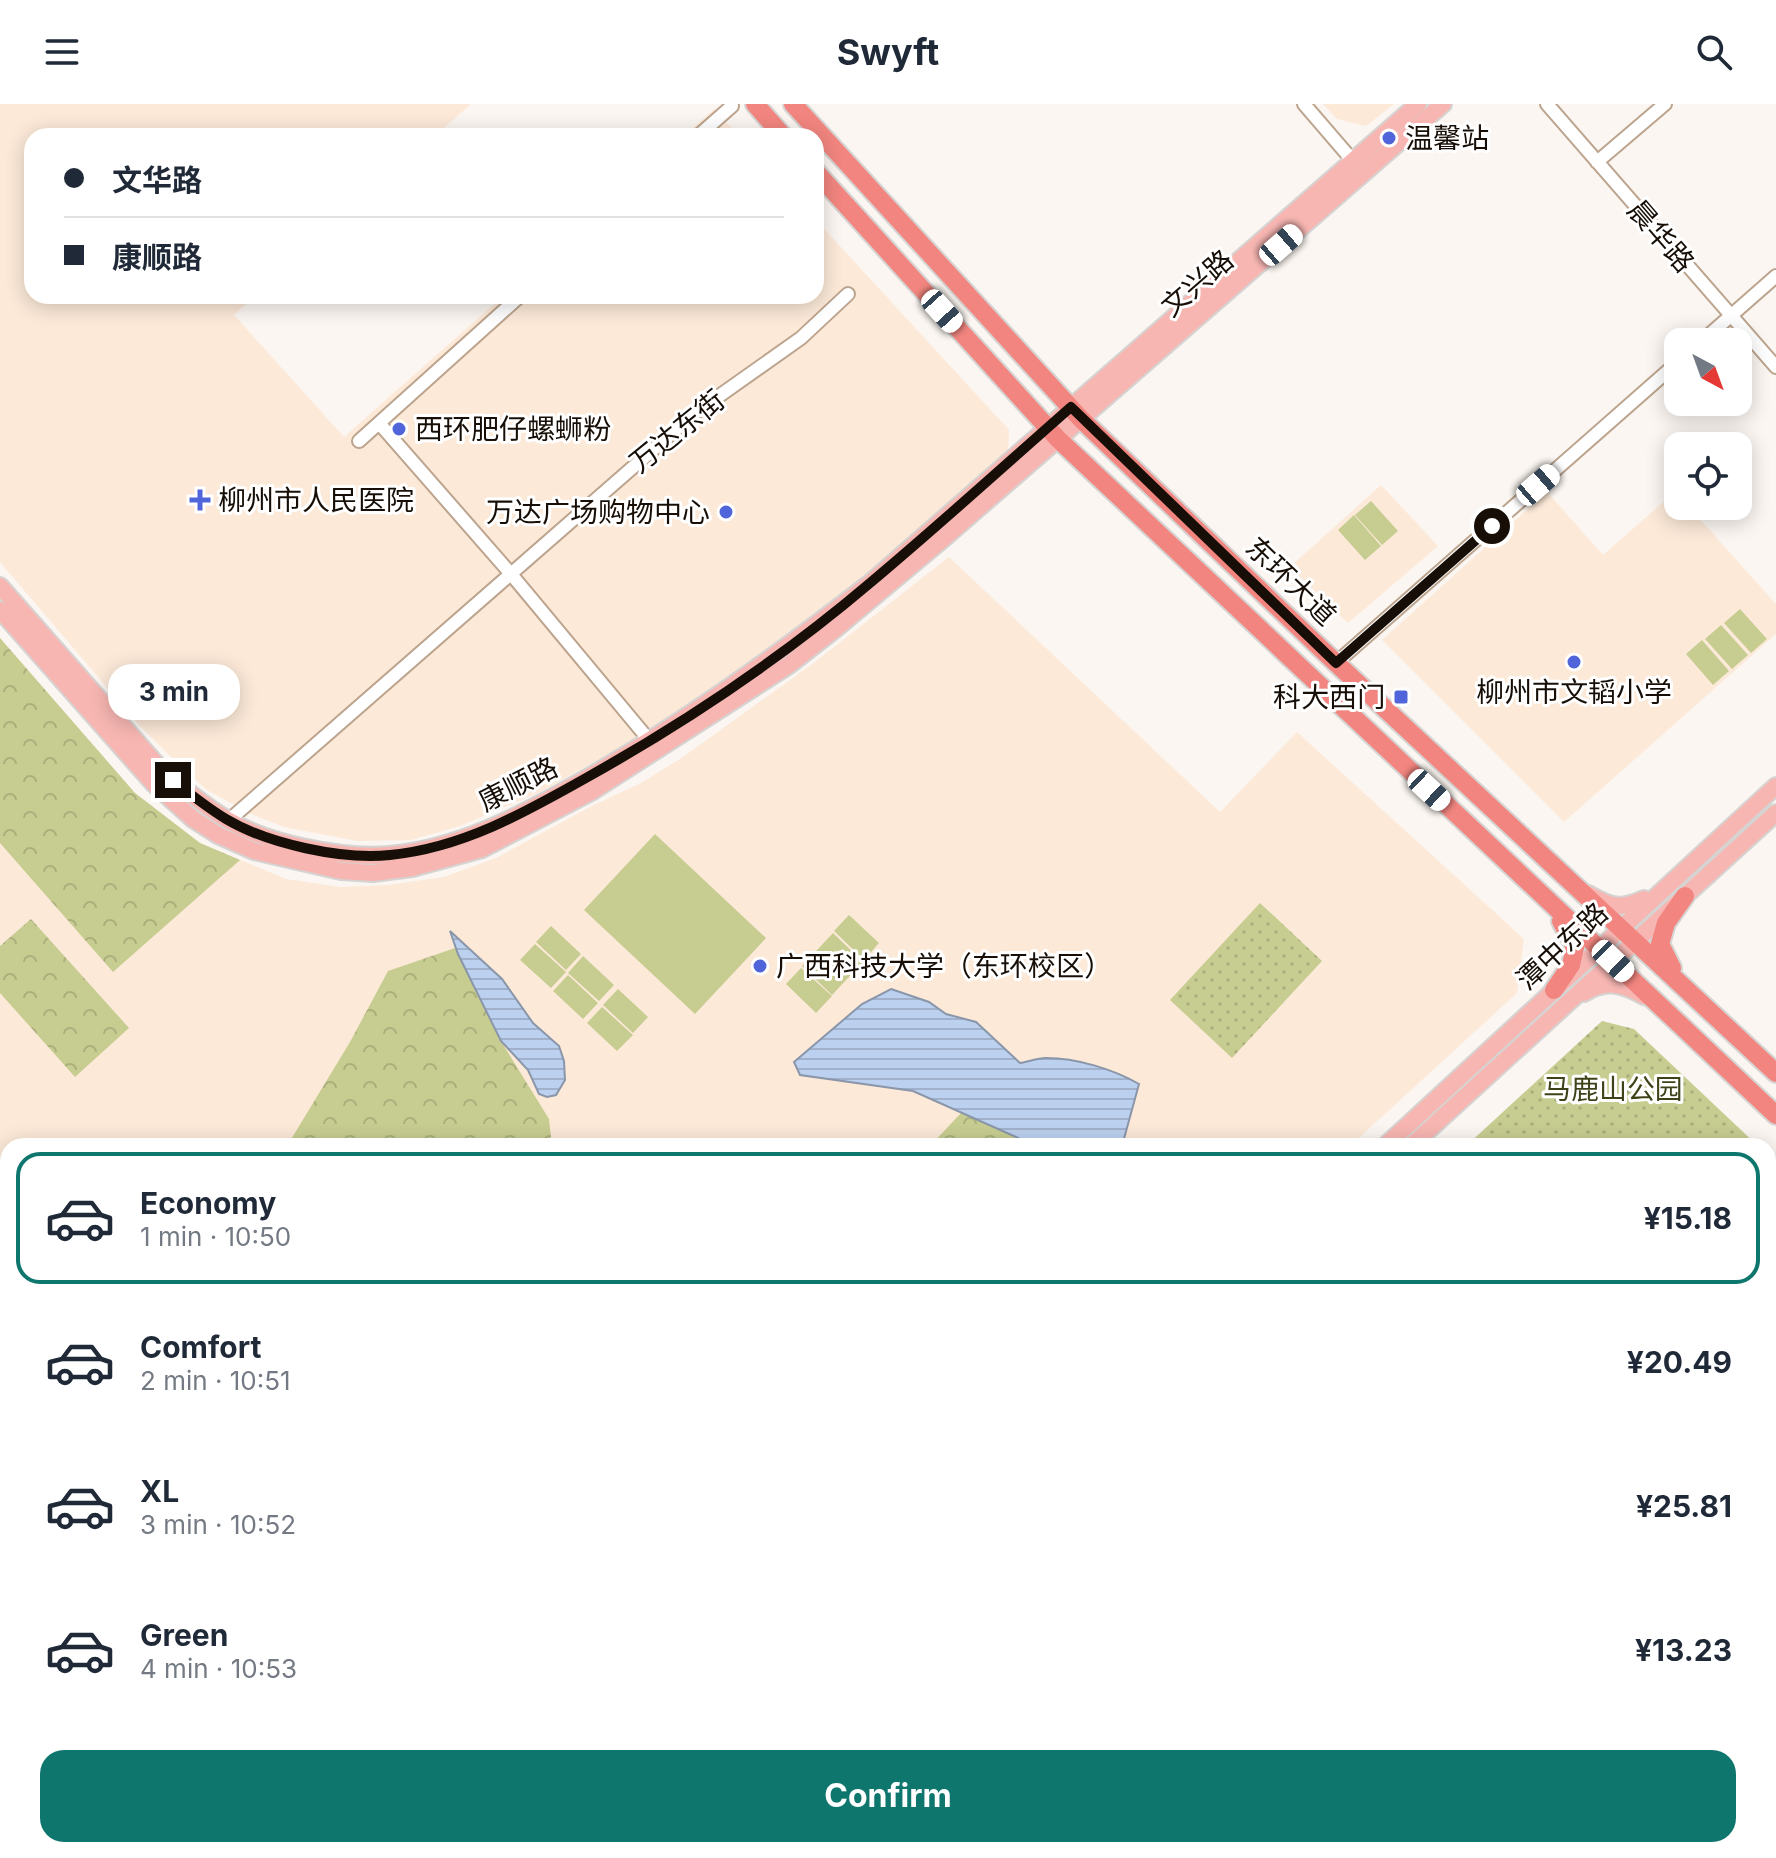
<!DOCTYPE html>
<html lang="en">
<head>
<meta charset="utf-8">
<style>
	:root { --surface:#fff; --page:#f2f2f3; --text:#1f2937; --muted:#747a83; --line:#e0e1e3; --accent:#0f766e }
	body { margin:0; font-family:Inter,"Noto Sans SC",sans-serif; background:var(--page); color:var(--text); height:100vh; display:flex; flex-direction:column; font-size:30px; white-space:nowrap }
	* { box-sizing:border-box; margin:0 }
	p { font-size:26px; color:var(--muted) }
	.icon { flex:none; width:44px; height:44px; fill:none; stroke:currentColor; stroke-width:2; stroke-linecap:round; stroke-linejoin:round }
	.map { position:relative; flex:1; overflow:hidden }
	.details { position:absolute; left:0px; top:1034px; width:1776px; height:720px; display:flex; flex-direction:column; background:var(--surface); border-radius:24px 24px 0 0; box-shadow:0 4px 20px #0003 }
	.details>* { flex:none }
	.top-card { position:absolute; left:24px; top:24px; width:800px; height:176px; border-radius:24px; box-shadow:0 4px 20px #0003; display:grid; align-content:center; height:176px; padding:0 40px; background:var(--surface) }
	.needle { width:52px; rotate:139deg }
	.tools { position:absolute; left:1664px; top:224px; display:grid; gap:16px }
	.tools a { display:grid; place-items:center; width:88px; height:88px; border-radius:16px; background:var(--surface); box-shadow:0 4px 20px #0003; font-size:40px }
	.end { position:absolute; width:36px; height:36px; margin:-18px; border:10px solid #170f07; background:#fff; box-shadow:0 0 0 4px #fff }
	.from { border-radius:50% }
	.bubble { position:absolute; height:56px; border-radius:24px; background:var(--surface); box-shadow:0 4px 20px #0003; font-size:26px; font-weight:700; line-height:56px; text-align:center }
	.car { position:absolute; width:24px; height:48px; margin:-24px -12px; border-radius:10px; box-shadow:0 0 6px 2px #0007; background:linear-gradient(#fff 24%,#345 0 40%,#fff 0 76%,#345 0 86%,#fff 0) }
	.top-card b { display:flex; align-items:center; gap:28px; height:76px; font-size:30px }
	.top-card b+b { border-top:2px solid var(--line) }
	.top-card i { width:20px; height:20px; background:var(--text) }
	ul { padding:14px 0 0; list-style:none }
	li { display:flex; align-items:center; gap:24px; height:132px; margin:0 16px 12px; padding:0 24px; border:4px solid transparent; border-radius:24px }
	li div { flex:1 }
	li b { display:block; font-size:30px }
	li em { font-style:normal; font-weight:700 }
	li.on { border-color:var(--accent) }
	li>.icon { width:72px; height:72px; stroke-width:1.5 }
	.primary-button { display:flex; gap:16px; margin-top:auto; padding:16px 40px }
	.primary-button a { flex:1; height:92px; border-radius:24px; background:var(--accent); color:#fff; font-size:32px; font-weight:700; line-height:92px; text-align:center }
	header { display:flex; justify-content:space-between; align-items:center; height:104px; padding:0 40px; background:var(--surface); font-size:36px; font-weight:700 }
	.map>svg:first-child { display:block }
	.built { fill:#fce9d8 }
	.green { fill:url(#green-dots) }
	.forest { fill:url(#forest-crowns) }
	.pitch { fill:#c7cd91 }
	.water { fill:url(#water-rules); stroke:#8a96a9; stroke-width:2 }
	.lines { fill:none; stroke-linecap:round; stroke-linejoin:round }
	.minor-casing { stroke:#bca48e; stroke-width:16 }
	.major-casing { stroke:#d5d4d2; stroke-width:20 }
	.highway-casing { stroke:#d5d4d2; stroke-width:22 }
	.minor { stroke:#fff; stroke-width:12 }
	.major { stroke:#f7b6b2; stroke-width:16 }
	.highway { stroke:#f2857f; stroke-width:18 }
	.route { stroke:#170f07; stroke-width:10 }
	.poi-dot { fill:#5165da; stroke:#fff; stroke-width:3 }
	.labels { text-anchor:middle; stroke-width:6; stroke-linejoin:round; paint-order:stroke }
	.poi-label { font-size:28px; fill:#170f07; stroke:#fff; text-anchor:start }
	.street-label { font-size:28px; fill:#170f07; stroke:#fff }
	.park-label { font-size:28px; fill:#3f4219; stroke:#fff }
</style>
</head>
<body>
<header><svg class="icon" aria-label="menu" viewBox="0 0 24 24"><path d="M4 6h16M4 12h16M4 18h16"/></svg>Swyft<svg class="icon" aria-label="search" viewBox="0 0 24 24"><circle cx="10" cy="10" r="6"/><path d="M15 15l6 6"/></svg></header>
<div class="map">
<svg width="1776" height="1754" viewBox="0 0 1776 1754">
	<defs>
		<pattern id="green-dots" width="8" height="8" patternUnits="userSpaceOnUse" patternTransform="scale(2)"><rect width="8" height="8" fill="#c7cd91"/><path d="M2 2h.1M6 6h.1" fill="none" stroke="#aaaf7c" stroke-width="1.8" stroke-linecap="round"/></pattern>
		<pattern id="forest-crowns" width="20" height="18" patternUnits="userSpaceOnUse" patternTransform="scale(2)"><rect width="20" height="18" fill="#c7cd91"/><path d="M2 6a3 3 0 1 1 6 0M12 15a3 3 0 1 1 6 0" fill="none" stroke="#aaaf7c"/></pattern>
		<pattern id="water-rules" width="6" height="5" patternUnits="userSpaceOnUse" patternTransform="scale(2)"><rect width="6" height="5" fill="#bcd0ef"/><path d="M0 2.5h6" fill="none" stroke="#a1b1cb"/></pattern>
	</defs>
	<rect width="100%" height="100%" fill="#fbf6f1"/>
	<path class="built" d="M0,0H471L435,32H32V192H255L234,211L344,333L503,192H816V116L1009,326L1008,348L873,466L804,522L689,600L607,651L538,689L460,722L411,736L357,737L284,723L251,710L207,686L180,662L139,621L0,458Z
		M1323,0H1394L1366,22L1337,15Z
		M714,5L739,32H684Z
		M1381,381L1438,442L1348,519L1290,463Z
		M1547,388L1603,451L1675,388L1678,391V402H1688L1776,500V530L1564,718L1382,536Z
		M949,453L1220,708L1297,628L1524,835L1517,889L1350,1042H8V1250L0,1248V534L135,689L200,739L286,775L340,783L388,781L444,773L496,754L590,703L641,679L683,653L815,558Z
		M0,1304L8,1306V1675L0,1665Z
		M67,1746H529L519,1754H74Z"/>
	<path class="green" d="M1260,799L1322,857L1232,954L1170,896Z
		M1602,917L1634,925L1758,1042H1466Z
		M1768,1051L1776,1059V1754H1157L1150,1746H1768Z"/>
	<path class="forest" d="M0,534L135,689L200,739L240,756L113,868L0,739Z
		M31,815L129,924L75,973L0,889V842Z
		M455,844L501,937L549,1015L552,1042H287L350,938L388,867Z
		M961,1009L1036,1042H930Z
		M1768,1494L1776,1534V1754H1498L1501,1746H1768Z
		M541,1746H946L947,1754H540Z"/>
	<path class="pitch" d="M1371,397L1398,427L1382,441L1355,411Z
		M1354,411L1381,442L1365,456L1338,426Z
		M1740,505L1767,535L1751,549L1724,519Z
		M1721,521L1748,551L1732,565L1705,535Z
		M1702,536L1729,567L1713,581L1686,550Z
		M655,730L766,834L695,910L584,806Z
		M849,811L879,839L864,856L834,827Z
		M551,822L581,850L566,866L536,838Z
		M833,829L863,858L832,891L802,862Z
		M535,840L566,868L551,884L520,856Z
		M583,852L614,881L599,897L568,869Z
		M801,864L832,892L816,909L786,880Z
		M568,871L598,899L583,915L553,887Z
		M618,885L648,913L633,929L603,901Z
		M602,903L633,931L617,947L587,919Z"/>
	<path class="water" d="M450,827L502,875L533,919L559,942L564,957L565,976L556,991L547,993L539,990L528,966L501,937L458,850Z
		M891,885L929,898L946,910L976,918L1020,959C1028,958 1037,954 1046,954C1076,954 1113,965 1139,980L1122,1042H1036L913,987L800,971L794,958L862,900Z"/>
	<g class="lines">
		<g class="minor-casing">
			<path id="minor" d="M1304,0L1353,57
				M1547,0L1776,263
				M698,32L732,2
				M1597,58L1665,0
				M1701,238L1776,172
				M379,319L511,470L649,636
				M359,337L520,192
				M1336,559L1678,258
				M228,717L695,309L801,234L848,190"/>
		</g>
		<g class="major-casing">
			<path id="major" d="M0,482L159,663C180,682 202,700 226,715C267,740 342,755 389,751C458,745 520,712 580,678C682,620 776,552 869,480L1418,0
				M0,506L153,679L193,715L218,731L254,747L341,767L373,769L412,764L482,745L591,688L789,561L834,526L944,434L1443,0
				M1588,790C1611,803 1620,806 1644,795
				M1584,889C1606,875 1623,880 1644,892
				M1385,1042L1776,682
				M1411,1042L1776,709
				M0,1259L8,1261
				M0,1278L8,1281
				M0,1297L8,1295
				M1104,1746L1111,1754
				M1128,1746L1135,1754"/>
		</g>
		<g class="highway-casing">
			<path id="highway" d="M755,0L783,32
				M793,0L1081,315L1336,559L1776,969
				M816,68L1058,335L1776,1011
				M1672,864L1660,840L1666,819L1685,792
				M1554,886L1571,861L1575,843L1561,817"/>
		</g>
		<use href="#minor" class="minor"/>
		<use href="#major" class="major"/>
		<use href="#highway" class="highway"/>
	</g>
	<g class="lines">
		<path class="route" d="M173,676C190,690 208,704 226,715C268,740 342,756 390,751C462,744 524,709 586,674C686,618 783,553 870,479C938,422 1004,362 1071,303L1336,559L1492,422"/>
	</g>
	<g class="poi-dot">
		<circle cx="1389" cy="34" r="8"/>
		<circle cx="399" cy="325" r="8"/>
		<path d="M196 384h8v8h8v8h-8v8h-8v-8h-8v-8h8z"/>
		<circle cx="726" cy="408" r="8"/>
		<circle cx="1574" cy="558" r="8"/>
		<rect x="1393" y="585" width="16" height="16" rx="4"/>
		<circle cx="760" cy="862" r="8"/>
	</g>
	<g class="labels">
		<g class="poi-label">
			<text x="1405" y="44">温馨站</text>
			<text x="415" y="335">西环肥仔螺蛳粉</text>
			<text x="218" y="406">柳州市人民医院</text>
			<text x="710" y="418" text-anchor="end">万达广场购物中心</text>
			<text x="1574" y="598" text-anchor="middle">柳州市文韬小学</text>
			<text x="1385" y="603" text-anchor="end">科大西门</text>
			<text x="776" y="872">广西科技大学（东环校区）</text>
		</g>
		<g class="street-label">
			<text transform="translate(1661 132) rotate(49)" y="10">晨华路</text>
			<text transform="translate(1197 179) rotate(-41)" y="10">文兴路</text>
			<text transform="translate(677 327) rotate(-39)" y="10">万达东街</text>
			<text transform="translate(1291 477) rotate(44)" y="10">东环大道</text>
			<text transform="translate(518 680) rotate(-27)" y="10">康顺路</text>
			<text transform="translate(1562 842) rotate(-43)" y="10">潭中东路</text>
		</g>
		<g class="park-label">
			<text x="1613" y="995">马鹿山公园</text>
		</g>
	</g>
</svg>
<div class="tools">
<a><svg class="needle" viewBox="-14 -14 28 28"><path d="M0-13l5 13h-10z" fill="#e53935"/><path d="M0 13l5-13h-10z" fill="#747a83"/></svg></a>
<a><svg class="icon" aria-label="locate" viewBox="0 0 24 24"><circle cx="12" cy="12" r="6"/><path d="M12 2v4M12 18v4M2 12h4M18 12h4"/></svg></a>
</div>
<i class="end from" style="left:1492px;top:422px"></i>
<i class="end" style="left:173px;top:676px"></i>
<div class="bubble" style="left:108px;top:560px;width:132px">3 min</div>
<i class="car" style="left:1281px;top:141px;rotate:49deg"></i>
<i class="car" style="left:942px;top:207px;rotate:138deg"></i>
<i class="car" style="left:1538px;top:381px;rotate:49deg"></i>
<i class="car" style="left:1429px;top:686px;rotate:133deg"></i>
<i class="car" style="left:1613px;top:857px;rotate:134deg"></i>
<div class="top-card">
<b><i class="from"></i>文华路</b>
<b><i></i>康顺路</b>
</div>
<section class="details">
<ul>
<li class="on"><svg class="icon" aria-label="car" viewBox="0 0 24 24"><path d="M5 17H2v-5l4-1 3-4h7l3 4 3 1v5h-3M9 17h6M6 11h13"/><circle cx="7" cy="17" r="2"/><circle cx="17" cy="17" r="2"/></svg><div><b>Economy</b><p>1 min · 10:50</p></div><em>¥15.18</em></li>
<li><svg class="icon" aria-label="car" viewBox="0 0 24 24"><path d="M5 17H2v-5l4-1 3-4h7l3 4 3 1v5h-3M9 17h6M6 11h13"/><circle cx="7" cy="17" r="2"/><circle cx="17" cy="17" r="2"/></svg><div><b>Comfort</b><p>2 min · 10:51</p></div><em>¥20.49</em></li>
<li><svg class="icon" aria-label="car" viewBox="0 0 24 24"><path d="M5 17H2v-5l4-1 3-4h7l3 4 3 1v5h-3M9 17h6M6 11h13"/><circle cx="7" cy="17" r="2"/><circle cx="17" cy="17" r="2"/></svg><div><b>XL</b><p>3 min · 10:52</p></div><em>¥25.81</em></li>
<li><svg class="icon" aria-label="car" viewBox="0 0 24 24"><path d="M5 17H2v-5l4-1 3-4h7l3 4 3 1v5h-3M9 17h6M6 11h13"/><circle cx="7" cy="17" r="2"/><circle cx="17" cy="17" r="2"/></svg><div><b>Green</b><p>4 min · 10:53</p></div><em>¥13.23</em></li>
</ul>
<div class="primary-button"><a>Confirm</a></div>
</section>
</div>
</body>
</html>
